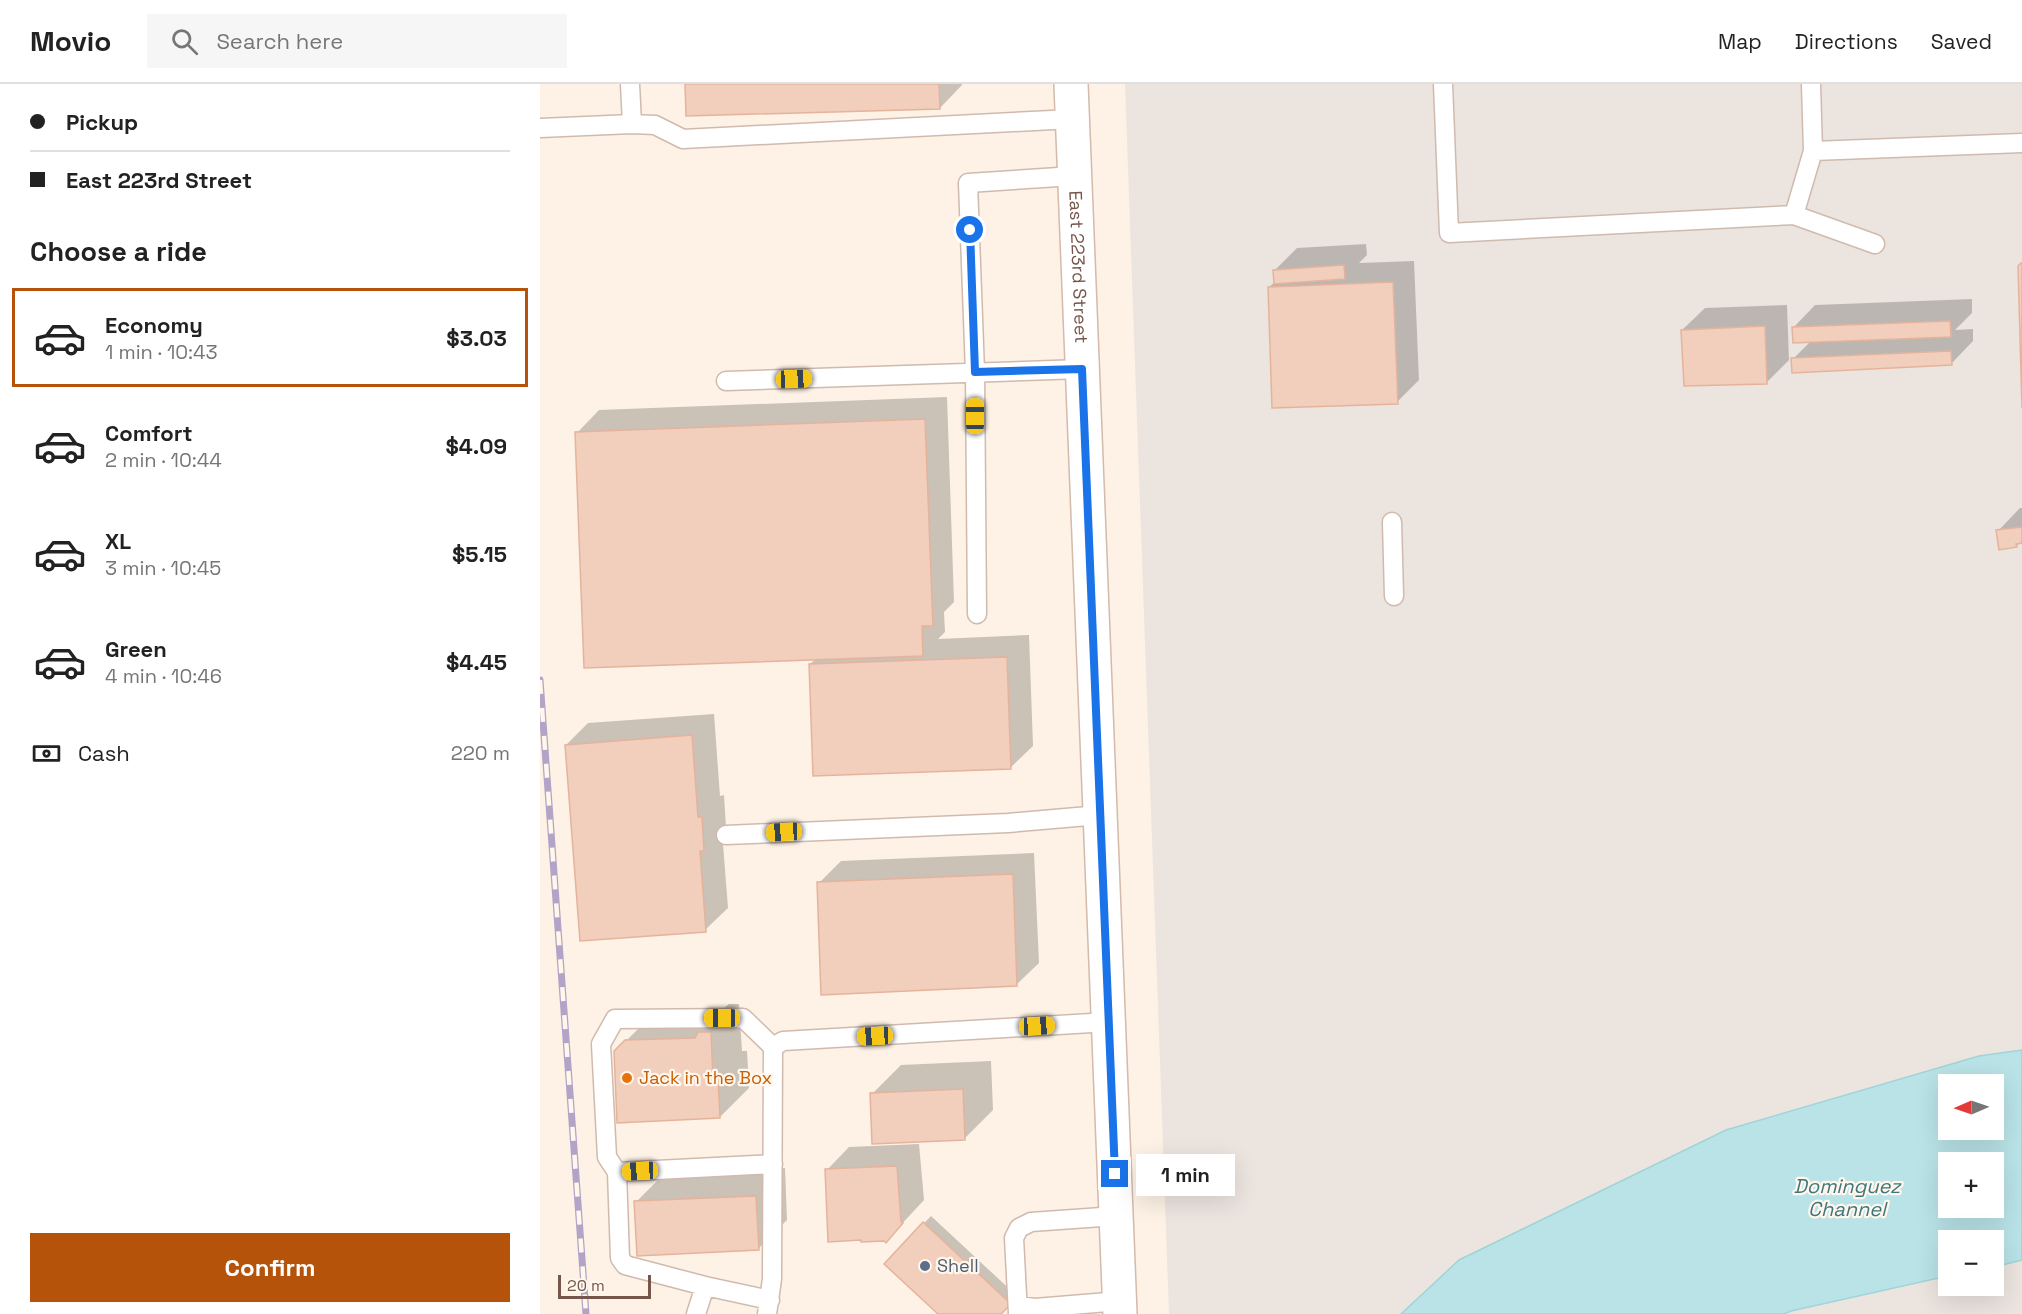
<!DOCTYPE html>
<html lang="en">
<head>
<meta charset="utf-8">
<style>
	:root { --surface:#fff; --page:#f6f6f6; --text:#222; --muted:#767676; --line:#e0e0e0; --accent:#b45309 }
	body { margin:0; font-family:"Space Grotesk",sans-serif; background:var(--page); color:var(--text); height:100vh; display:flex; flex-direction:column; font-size:22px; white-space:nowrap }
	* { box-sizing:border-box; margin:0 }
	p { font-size:20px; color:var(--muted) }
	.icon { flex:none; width:33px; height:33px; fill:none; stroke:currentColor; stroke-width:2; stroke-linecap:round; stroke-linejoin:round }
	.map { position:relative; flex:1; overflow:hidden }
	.details { display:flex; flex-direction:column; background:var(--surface); width:540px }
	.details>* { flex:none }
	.hud { display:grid; align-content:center; height:132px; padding:0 30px; background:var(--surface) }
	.needle { width:39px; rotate:268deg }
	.buttons { position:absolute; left:1398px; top:990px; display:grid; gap:12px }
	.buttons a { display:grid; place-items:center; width:66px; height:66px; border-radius:0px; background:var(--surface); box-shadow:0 6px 24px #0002; font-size:30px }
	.scale { position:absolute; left:18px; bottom:15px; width:93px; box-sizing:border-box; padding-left:6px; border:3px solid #76564a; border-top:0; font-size:16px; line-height:21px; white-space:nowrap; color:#76564a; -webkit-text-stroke:4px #fff6ec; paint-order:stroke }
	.end { position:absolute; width:27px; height:27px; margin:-14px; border:8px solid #1a73e8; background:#fff; box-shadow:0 0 0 3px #fff }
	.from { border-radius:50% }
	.bubble { position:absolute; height:42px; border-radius:0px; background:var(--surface); box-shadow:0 6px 24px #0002; font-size:20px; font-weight:700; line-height:42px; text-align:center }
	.car { position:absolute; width:18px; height:36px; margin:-18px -9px; border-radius:8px; box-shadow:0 0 4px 2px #0007; background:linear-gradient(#f5c518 24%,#345 0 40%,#f5c518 0 76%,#345 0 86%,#f5c518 0) }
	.hud b { display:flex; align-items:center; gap:21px; height:57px; font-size:22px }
	.hud b+b { border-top:2px solid var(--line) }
	.hud i { width:15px; height:15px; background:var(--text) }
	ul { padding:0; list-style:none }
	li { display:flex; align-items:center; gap:18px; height:99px; margin:0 12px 9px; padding:0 18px; border:3px solid transparent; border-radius:0px }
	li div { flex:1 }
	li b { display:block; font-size:22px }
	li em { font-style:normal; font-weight:700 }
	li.selected { border-color:var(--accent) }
	li>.icon { width:54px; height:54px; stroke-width:1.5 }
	h2 { padding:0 30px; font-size:27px; line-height:72px }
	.pay { display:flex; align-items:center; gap:15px; height:66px; padding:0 30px; font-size:22px }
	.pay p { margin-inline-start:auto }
	.action { display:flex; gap:12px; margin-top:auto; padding:12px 30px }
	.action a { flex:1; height:69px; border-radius:0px; background:var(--accent); color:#fff; font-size:24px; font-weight:700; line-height:69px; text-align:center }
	header { display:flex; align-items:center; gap:36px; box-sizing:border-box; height:84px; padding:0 30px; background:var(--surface); border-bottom:2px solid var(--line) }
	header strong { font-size:28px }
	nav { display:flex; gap:33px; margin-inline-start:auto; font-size:21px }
	.search { width:420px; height:54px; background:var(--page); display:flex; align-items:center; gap:15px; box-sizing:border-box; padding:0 21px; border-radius:0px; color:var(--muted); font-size:22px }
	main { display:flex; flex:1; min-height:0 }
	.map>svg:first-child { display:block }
	.industrial { fill:#ece4df; fill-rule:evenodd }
	.water { fill:#b9e3e7; stroke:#9fd4d8; stroke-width:1.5; fill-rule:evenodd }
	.shadow { fill:#0003 }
	.building { fill:#f2cebc; stroke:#e5b39c; stroke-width:1.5 }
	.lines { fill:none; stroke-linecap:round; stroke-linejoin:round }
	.service-casing { stroke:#d0baae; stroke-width:21 }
	.secondary-casing { stroke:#d3baab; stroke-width:36 }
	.service { stroke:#fff; stroke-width:18 }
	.secondary { stroke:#fff; stroke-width:33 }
	.rail-casing { stroke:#b3a3c7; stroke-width:7 }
	.rail { stroke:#fff6ec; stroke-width:4.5; stroke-dasharray:14; stroke-linecap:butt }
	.route { stroke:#1a73e8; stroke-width:8 }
	.food-dot { fill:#e8710a; stroke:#fff6ec; stroke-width:2 }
	.service-dot { fill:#5c6f8a; stroke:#fff6ec; stroke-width:2 }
	.labels { text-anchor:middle; stroke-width:4.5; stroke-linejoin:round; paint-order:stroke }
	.street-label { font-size:18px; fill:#76564a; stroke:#fff6ec }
	.food-label { font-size:18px; fill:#c56008; stroke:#fff6ec; text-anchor:start }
	.service-label { font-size:18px; fill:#4e5e75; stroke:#fff6ec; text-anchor:start }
	.water-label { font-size:20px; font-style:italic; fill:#3d767c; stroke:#fff6ec }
</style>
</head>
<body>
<header>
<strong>Movio</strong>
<div class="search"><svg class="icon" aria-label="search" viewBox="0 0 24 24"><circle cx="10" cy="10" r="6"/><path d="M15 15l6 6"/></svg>Search here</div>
<nav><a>Map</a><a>Directions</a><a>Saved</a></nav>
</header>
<main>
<section class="details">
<div class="hud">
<b><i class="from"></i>Pickup</b>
<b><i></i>East 223rd Street</b>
</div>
<h2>Choose a ride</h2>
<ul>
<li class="selected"><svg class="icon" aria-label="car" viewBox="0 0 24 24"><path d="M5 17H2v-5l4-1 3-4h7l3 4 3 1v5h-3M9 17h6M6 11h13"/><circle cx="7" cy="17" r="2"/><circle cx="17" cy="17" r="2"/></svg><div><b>Economy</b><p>1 min · 10:43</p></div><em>$3.03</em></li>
<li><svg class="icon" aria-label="car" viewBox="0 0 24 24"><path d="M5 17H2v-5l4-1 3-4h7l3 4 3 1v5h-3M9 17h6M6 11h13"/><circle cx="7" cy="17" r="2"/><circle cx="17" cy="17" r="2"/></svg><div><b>Comfort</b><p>2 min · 10:44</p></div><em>$4.09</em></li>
<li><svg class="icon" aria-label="car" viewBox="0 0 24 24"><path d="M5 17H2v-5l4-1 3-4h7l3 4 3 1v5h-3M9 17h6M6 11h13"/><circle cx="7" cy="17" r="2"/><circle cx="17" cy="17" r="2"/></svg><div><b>XL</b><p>3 min · 10:45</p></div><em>$5.15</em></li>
<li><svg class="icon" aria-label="car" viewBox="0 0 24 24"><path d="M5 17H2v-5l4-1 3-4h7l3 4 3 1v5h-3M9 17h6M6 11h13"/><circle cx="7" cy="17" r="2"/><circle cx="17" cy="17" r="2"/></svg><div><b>Green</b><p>4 min · 10:46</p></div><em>$4.45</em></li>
</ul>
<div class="pay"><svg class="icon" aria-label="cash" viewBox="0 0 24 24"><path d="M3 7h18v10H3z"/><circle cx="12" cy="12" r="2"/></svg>Cash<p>220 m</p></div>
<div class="action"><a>Confirm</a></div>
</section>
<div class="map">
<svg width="1482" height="1230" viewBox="0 0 1482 1230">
	<rect width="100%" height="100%" fill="#fdf2e5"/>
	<path class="industrial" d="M585,0H1482V1230H629ZM1408,1000H1454V1046H1408ZM1408,1078H1454V1124H1408ZM1408,1156H1454V1202H1408Z"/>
	<path class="water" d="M1482,966V1176L1454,1183V1156H1408V1192L1251,1227L1244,1230H861L919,1176L1186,1046L1439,972ZM1408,1000H1454V1046H1408ZM1408,1078H1454V1124H1408Z"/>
	<path class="shadow" d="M146,0H422V1L400,24Z
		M826,160L827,171L819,179L874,177L879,296L857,318L729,203L736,197L735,186L757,164Z
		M1432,215V229L1415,246L1433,245V257L1411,280L1253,275L1271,257L1253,244L1275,221Z
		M1247,221L1249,276L1227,298L1142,246L1165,224Z
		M407,313L414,518L404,528L405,548L398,555L489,551L493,662L470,684L270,580L277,574L37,349L59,326Z
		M1480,424H1482V458L1476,462L1458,447Z
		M174,630L180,712L184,711L186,743L182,747L188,824L165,846L26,661L48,639Z
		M494,769L499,879L476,901L279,799L301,777Z
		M189,920H199L202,967H207L209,1004L180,1033L75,968L115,928L183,925Z
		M451,977L453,1026L424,1055L332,1010L361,981Z
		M379,1060L384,1116L346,1157L287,1086L309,1063Z
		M245,1084L247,1136L218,1165L96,1118L125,1089Z
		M391,1132L477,1212L460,1230H401L384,1139Z"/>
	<path class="building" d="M145,0H399L400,25L146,32Z
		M1481,179H1482V324L1478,182Z
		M804,181L805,195L734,200L733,186Z
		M853,198L858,320L732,324L728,203Z
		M1410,237L1411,253L1253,259L1252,243Z
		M1225,242L1227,300L1144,302L1141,246Z
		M1411,267L1412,281L1252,289L1251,274Z
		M385,335L393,542H382L383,572L44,584L35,348Z
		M1482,443V459L1476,460L1477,463L1459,466L1456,446Z
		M467,573L471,685L273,692L269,580Z
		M152,651L158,733H162L164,767H160L166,848L40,857L25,661Z
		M473,790L477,902L281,911L277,798Z
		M158,948H171L173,995H178L180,1034L77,1039L74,967L85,956L155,954Z
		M423,1005L425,1056L332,1060L330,1009Z
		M357,1082L361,1138L363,1139L346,1159L344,1157L321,1158V1156L288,1158L285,1085Z
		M216,1112L219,1166L97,1172L94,1117Z
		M383,1138L471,1220L461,1230H398L344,1180Z"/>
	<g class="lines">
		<g class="service-casing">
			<path id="service" d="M90,0L92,40
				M903,0L909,149L1254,131L1273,67
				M1271,0L1273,67L1482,59
				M0,44L92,40L115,41L143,55L532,35
				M1254,131L1335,160
				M186,297L542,285
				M852,438L854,512
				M437,530L435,288L428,99L534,92
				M186,751L468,739L560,731
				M77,1088L67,1073L61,960L75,935L203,934L233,963
				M165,1202L230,1216
				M479,1222L495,1224L580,1217
				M156,1230L165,1202L85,1181L80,1174L77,1088L233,1080
				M227,1230L232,1195L233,963L243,957L569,938
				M478,1230L474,1154L479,1144L491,1138L576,1132"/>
		</g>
		<g class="secondary-casing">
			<g id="secondary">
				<path id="s1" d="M531,0L580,1230"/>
			</g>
		</g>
		<use href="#service" class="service"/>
		<use href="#secondary" class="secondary"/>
		<g class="rail-casing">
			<path id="rail" d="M0,596L46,1230"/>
		</g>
		<use href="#rail" class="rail"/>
	</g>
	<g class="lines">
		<path class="route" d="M430,146L435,288L542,285L575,1090"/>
	</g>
	<circle class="food-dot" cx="87" cy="994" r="6"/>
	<circle class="service-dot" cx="385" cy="1182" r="6"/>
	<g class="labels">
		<g class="street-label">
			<text dy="6" stroke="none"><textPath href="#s1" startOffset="183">East 223rd Street</textPath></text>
		</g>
		<g class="food-label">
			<text x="99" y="1000">Jack in the Box</text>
		</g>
		<g class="service-label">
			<text x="397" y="1188">Shell</text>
		</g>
		<g class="water-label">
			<text x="1307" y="1109">Dominguez<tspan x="1307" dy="23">Channel</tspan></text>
		</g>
	</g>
</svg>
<div class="buttons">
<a><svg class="needle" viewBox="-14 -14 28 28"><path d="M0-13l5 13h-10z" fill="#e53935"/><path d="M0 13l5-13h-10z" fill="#767676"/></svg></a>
<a>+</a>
<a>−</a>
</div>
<div class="scale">20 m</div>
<i class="end from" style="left:430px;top:146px"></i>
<i class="end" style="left:575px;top:1090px"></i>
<div class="bubble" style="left:596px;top:1070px;width:99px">1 min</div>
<i class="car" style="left:254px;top:295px;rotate:88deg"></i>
<i class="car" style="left:435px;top:332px;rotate:0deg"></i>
<i class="car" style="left:244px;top:748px;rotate:267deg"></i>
<i class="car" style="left:182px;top:934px;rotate:270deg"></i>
<i class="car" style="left:497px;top:942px;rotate:87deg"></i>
<i class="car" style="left:335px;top:952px;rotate:267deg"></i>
<i class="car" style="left:100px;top:1087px;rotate:267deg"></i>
</div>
</main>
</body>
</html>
